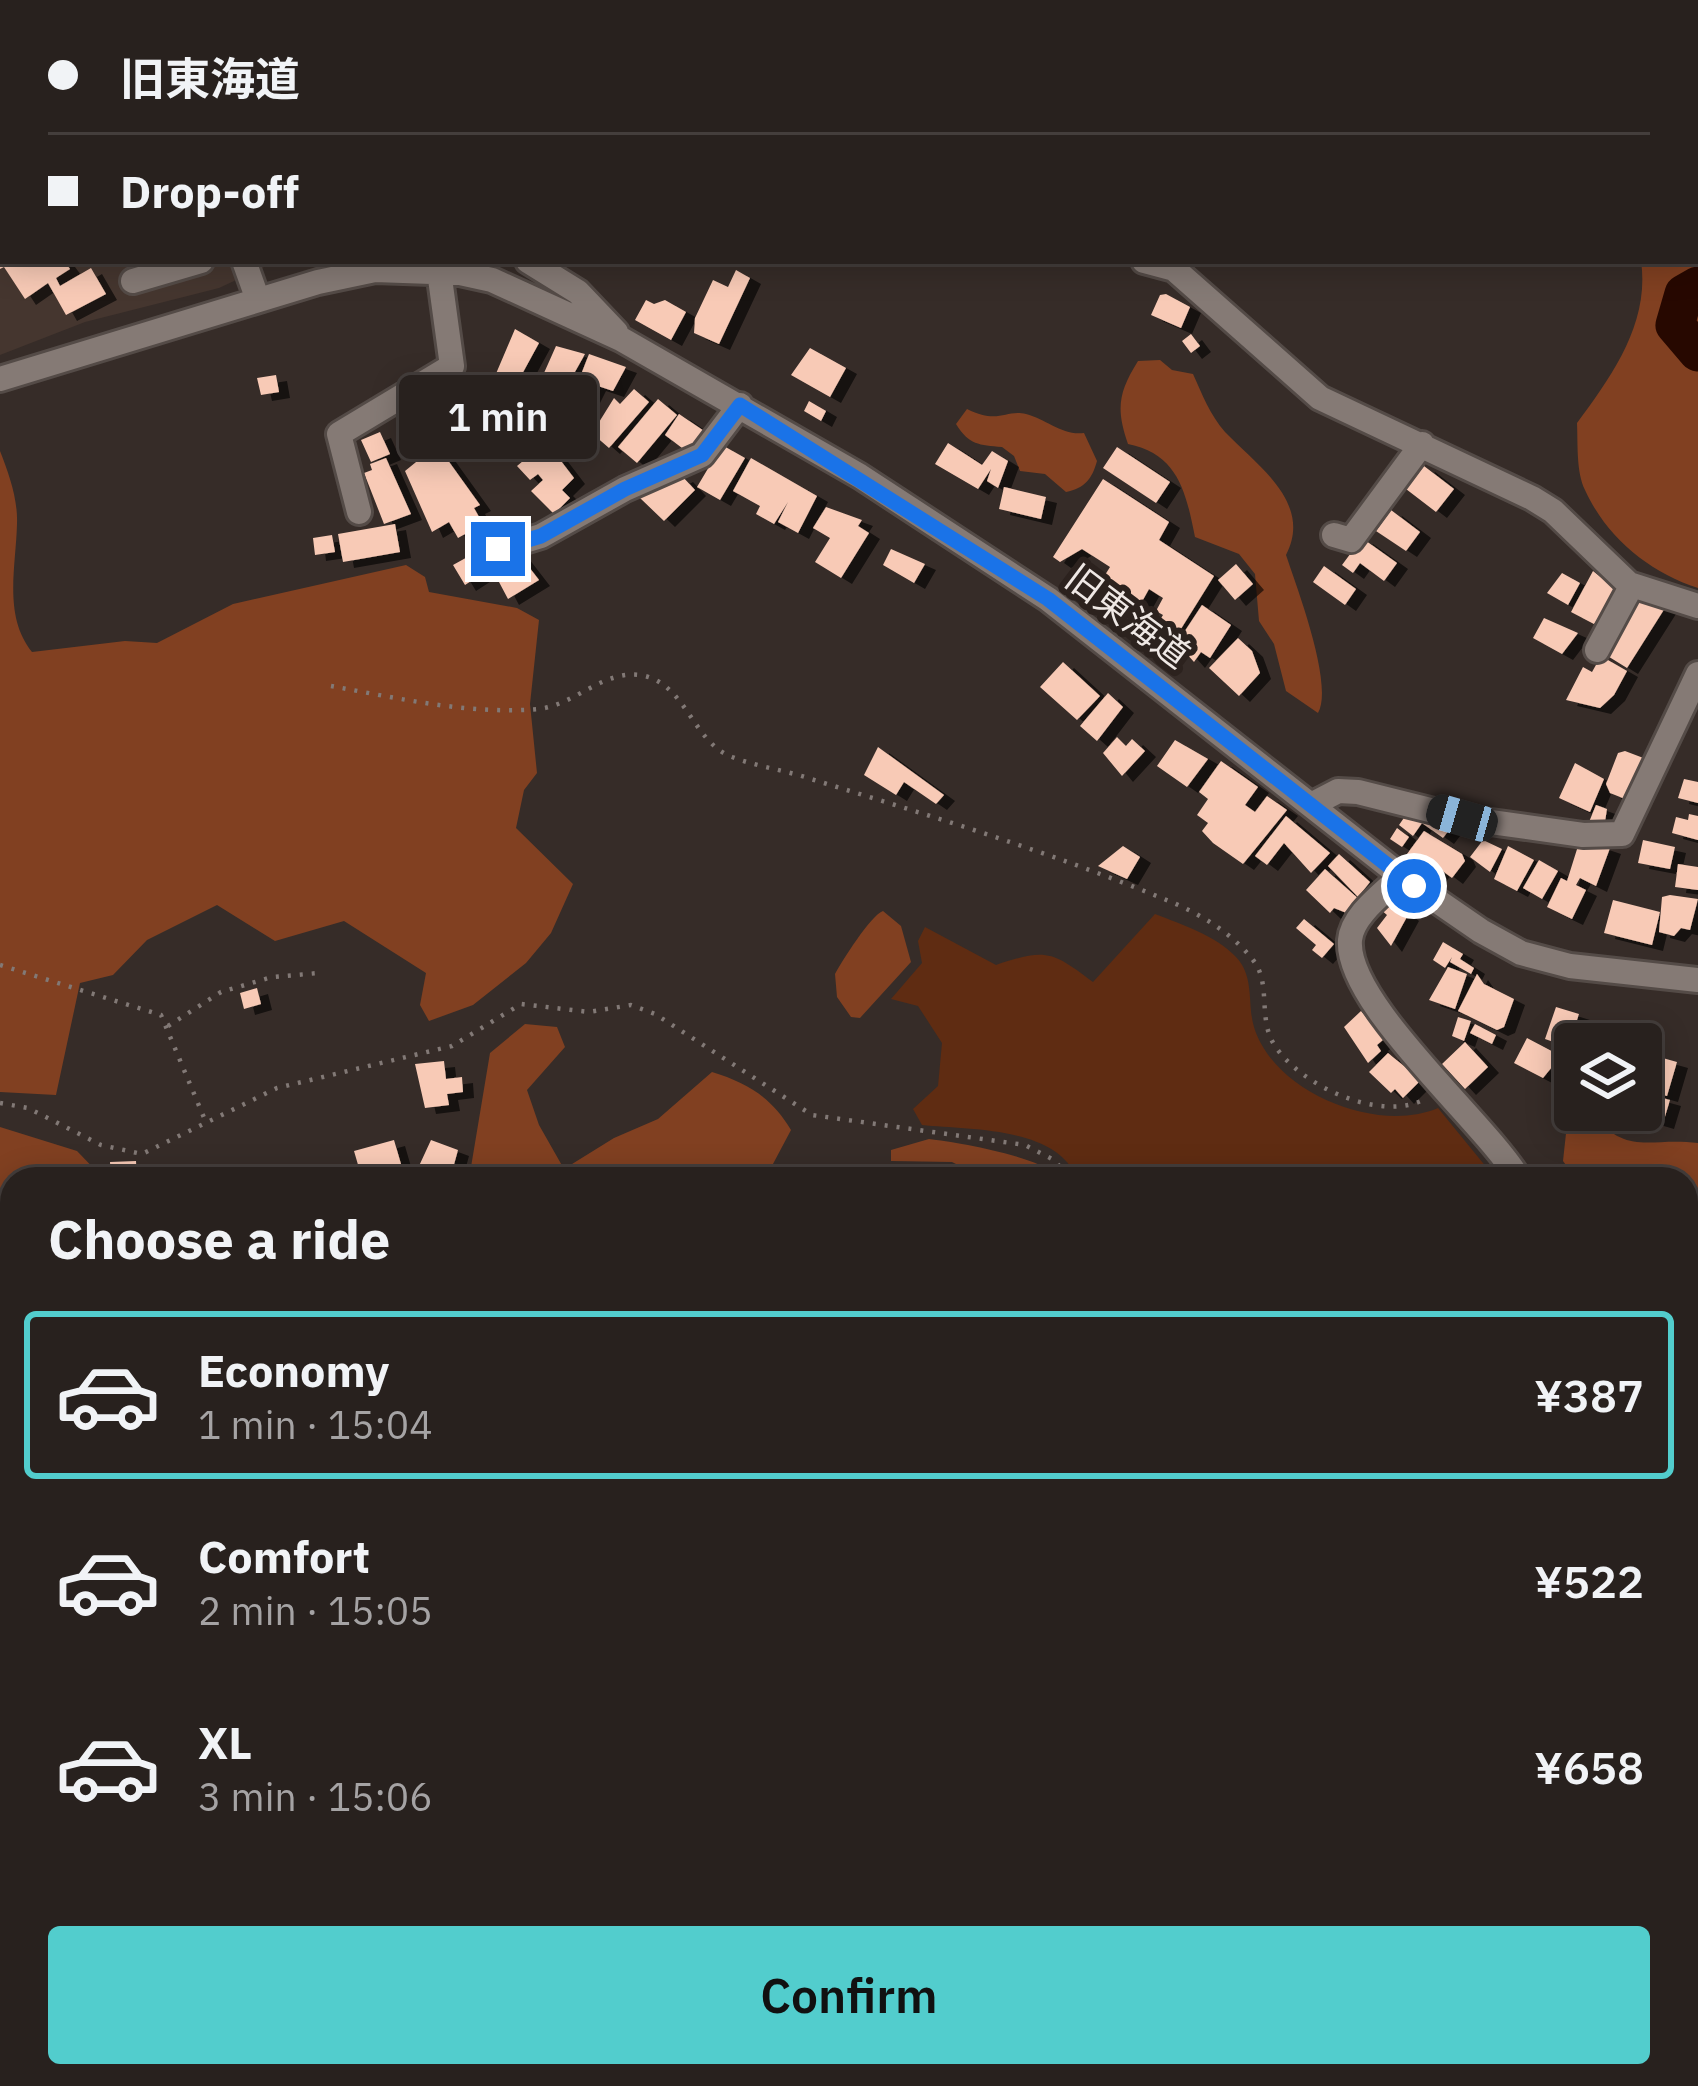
<!DOCTYPE html>
<html lang="en">
<head>
<meta charset="utf-8">
<style>
	:root { --surface:#28211e; --page:#342e2b; --text:#f1f3f6; --muted:#a5a3a4; --line:#443e3c; --accent:#52cdcd }
	body { margin:0; font-family:"IBM Plex Sans","Noto Sans JP",sans-serif; background:var(--page); color:var(--text); height:100vh; display:flex; flex-direction:column; font-size:45px; white-space:nowrap }
	* { box-sizing:border-box; margin:0 }
	p { font-size:39px; color:var(--muted) }
	.icon { flex:none; width:66px; height:66px; fill:none; stroke:currentColor; stroke-width:2; stroke-linecap:round; stroke-linejoin:round }
	.map { position:relative; flex:1; overflow:hidden }
	.details { position:absolute; left:0px; top:1167px; width:1698px; height:921px; display:flex; flex-direction:column; background:var(--surface); border-radius:36px 36px 0 0; box-shadow:0 6px 30px #0003,0 0 0 3px var(--line) }
	.details>* { flex:none }
	.guide { position:absolute; left:0px; top:0px; width:1698px; height:264px; box-shadow:0 6px 30px #0003,0 0 0 3px var(--line); display:grid; align-content:center; height:264px; padding:0 48px; background:var(--surface) }
	.fabs { position:absolute; left:1554px; top:1023px; display:grid; gap:24px }
	.fabs a { display:grid; place-items:center; width:108px; height:108px; border-radius:12px; background:var(--surface); box-shadow:0 6px 30px #0003,0 0 0 3px var(--line); font-size:60px }
	.end { position:absolute; width:54px; height:54px; margin:-27px; border:15px solid #1a73e8; background:#fff; box-shadow:0 0 0 6px #fff }
	.from { border-radius:50% }
	.bubble { position:absolute; height:84px; border-radius:12px; background:var(--surface); box-shadow:0 6px 30px #0003,0 0 0 3px var(--line); font-size:39px; font-weight:600; line-height:84px; text-align:center }
	.car { position:absolute; width:36px; height:72px; margin:-36px -18px; border-radius:15px; box-shadow:0 0 9px 3px #0007; background:linear-gradient(#222 24%,#8ab4d8 0 40%,#222 0 76%,#8ab4d8 0 86%,#222 0) }
	.guide b { display:flex; align-items:center; gap:42px; height:114px; font-size:45px }
	.guide b+b { border-top:3px solid var(--line) }
	.guide i { width:30px; height:30px; background:var(--text) }
	ul { padding:0; list-style:none }
	li { display:flex; align-items:center; gap:36px; height:168px; margin:0 24px 18px; padding:0 24px; border:6px solid transparent; border-radius:12px }
	li div { flex:1 }
	li b { display:block; font-size:45px }
	li em { font-style:normal; font-weight:600 }
	li.selected { border-color:var(--accent) }
	li>.icon { width:108px; height:108px; stroke-width:1.5 }
	h2 { padding:0 48px; font-size:54px; line-height:144px }
	.button { display:flex; gap:24px; margin-top:auto; padding:24px 48px }
	.button a { flex:1; height:138px; border-radius:12px; background:var(--accent); color:#111; font-size:48px; font-weight:600; line-height:138px; text-align:center }
	.map>svg:first-child { display:block }
	.built { fill:#45362f }
	.green { fill:#5f2c12 }
	.forest { fill:#814021 }
	.water { fill:#270800 }
	.lines { fill:none; stroke-linecap:round; stroke-linejoin:round }
	.river { stroke:#270800; stroke-width:39 }
	.building { fill:#f8cab6; filter:url(#shadow) }
	.minor-casing { stroke:#544b47; stroke-width:30 }
	.highway-casing { stroke:#544b47; stroke-width:42 }
	.path { stroke:#827976; stroke-width:4.5; stroke-dasharray:3 9; stroke-linecap:butt }
	.minor { stroke:#857a75; stroke-width:24 }
	.highway { stroke:#cd5f24; stroke-width:36 }
	.route { stroke:#1a73e8; stroke-width:15 }
	.labels { text-anchor:middle; stroke-width:12; stroke-linejoin:round; paint-order:stroke }
	.street-label { font-size:36px; fill:#efe8e5; stroke:#2c221e }
</style>
</head>
<body>
<div class="map">
<svg width="1698" height="2086" viewBox="0 0 1698 2086">
	<defs>
		<filter id="shadow"><feDropShadow dx="11" dy="6" stdDeviation="0" flood-color="#0009"/></filter>
	</defs>
	<rect width="100%" height="100%" fill="#362c28"/>
	<path class="built" d="M0,0L12,3H3V261H277L219,288L85,322L0,355Z
		M933,2076H1285L1400,2086L1512,2076H1608L1681,2086H932Z"/>
	<path class="green" d="M1155,914C1183,925 1215,935 1236,957C1255,977 1247,1004 1254,1027C1274,1093 1378,1134 1438,1108L1496,1179H1077C1058,1126 968,1130 922,1125L913,1109L938,1086L942,1043L918,1006L891,999L922,963L918,941L925,927L996,965C1046,948 1052,951 1093,982Z"/>
	<path class="forest" d="M1214,0H1698V588C1649,572 1607,538 1585,490C1576,472 1578,443 1577,423C1612,376 1650,323 1641,261H1695V3Z
		M1160,360L1172,370L1193,374C1202,394 1210,415 1225,432C1258,466 1313,503 1286,555C1297,588 1334,685 1318,713L1286,691L1274,644L1259,621L1255,574L1239,554L1195,537C1186,492 1178,454 1128,444C1116,409 1118,393 1138,361Z
		M967,409C999,425 1005,409 1026,414C1046,419 1063,436 1084,433L1097,461C1092,479 1085,488 1066,492L1045,474L1020,471L1014,456L1002,447C979,445 969,445 956,424Z
		M0,451C9,474 18,499 17,524C16,567 3,616 32,652L125,641L157,643L233,604L406,565L425,577L429,592L517,608L539,620L530,704L537,773L524,790L516,828L573,884L551,933L526,963L473,1005L429,1021L420,1005L426,973L344,921L275,941L217,905L147,940L113,975L80,983L56,1095L0,1092Z
		M883,911L901,926L911,962L860,1018L851,1017L837,997L835,974C842,961 871,915 883,911Z
		M525,1024L557,1027L565,1047L527,1090L539,1125L564,1169L614,1138L658,1119L712,1072C748,1083 772,1098 791,1130L765,1179H469L490,1053Z
		M1591,1113C1628,1157 1648,1137 1698,1143V1335L1686,1318V1179H1576L1563,1161L1568,1115Z
		M0,1127L77,1151L104,1179H12V1666L0,1655Z
		M929,1139C957,1142 1048,1158 1060,1179H971L968,1170L952,1162L891,1161V1150Z
		M1686,1433L1698,1435V1477L1686,1486Z
		M1686,1504L1698,1514V1751L1686,1744Z
		M12,1755V1894L0,1884V1763Z
		M709,2076H803L799,2086H707Z"/>
	<path class="water" d="M939,2076H1090V2086H937Z"/>
	<g class="lines">
		<path class="river" d="M1330,0L1333,3
			M1695,92L1698,94
			M1698,286L1684,294L1675,325L1698,352"/>
	</g>
	<path class="building" d="M0,261H64L70,269L56,278L60,286L91,268L106,294L66,315L48,283L25,299L4,267L0,269Z
		M736,270L750,278L719,344L694,333L695,318L713,280L728,287Z
		M1166,294L1190,307L1181,328L1151,315L1160,295Z
		M646,300L654,304L665,300L686,312L671,340L635,320Z
		M515,329L539,343L515,387L495,376Z
		M1191,334L1200,346L1191,353L1182,341Z
		M556,346L585,354L562,395L540,382Z
		M810,348L846,368L830,397L791,375Z
		M589,354L626,367L613,391L595,385L579,417L562,402L577,385Z
		M276,375L279,392L261,395L257,378Z
		M452,382L465,402L433,426L418,405Z
		M634,389L649,402L609,448L594,435L596,427L614,398L620,404Z
		M658,399L677,415L637,463L618,447Z
		M809,401L826,411L821,421L804,411Z
		M462,410L471,426L448,441L438,425Z
		M522,410L574,478L562,490L570,498L554,514L531,491L543,480L538,474L530,480L517,466L523,461L498,432Z
		M416,412L433,439L413,450L407,433L402,436L396,426Z
		M679,414L710,435L695,458L665,435Z
		M380,432L390,454L371,462L361,440Z
		M948,443L982,465L992,451L1008,461L998,488L987,481L991,469L978,489L935,464Z
		M437,445L480,505L474,508L483,524L458,538L449,522L432,532L405,471Z
		M722,445L745,458L720,500L697,487Z
		M1117,447L1170,482L1156,503L1103,468Z
		M386,458L411,514L384,524L364,473L372,470L370,464Z
		M751,458L817,496L798,533L778,522L788,502L774,524L756,514L760,506L733,491Z
		M1424,466L1454,489L1436,512L1406,489Z
		M682,476L695,490L664,521L640,498Z
		M1103,479L1169,522L1159,540L1214,576L1164,656L1146,643L1163,615L1156,611L1163,598L1149,589L1134,616L1095,591L1110,567L1082,549L1060,562L1053,557Z
		M1004,487L1046,497L1041,519L999,509Z
		M826,507L862,520L858,526L869,533L841,578L815,562L830,538L813,528Z
		M1391,510L1420,532L1406,551L1376,531Z
		M395,524L400,552L343,562L338,534Z
		M332,535L335,552L315,555L313,538Z
		M1362,538L1397,563L1384,581L1360,563L1353,573L1342,565Z
		M515,549L539,580L508,599L490,565Z
		M891,549L925,564L914,583L883,565Z
		M471,555L482,574L465,585L453,565Z
		M1236,564L1253,584L1235,600L1218,580Z
		M1324,566L1356,589L1345,605L1313,582Z
		M1593,571L1618,591L1594,624L1571,612Z
		M1562,573L1580,583L1568,605L1547,593Z
		M1639,597L1665,608L1627,668L1606,655Z
		M1202,605L1231,625L1210,658L1201,652L1194,662L1177,643Z
		M1544,618L1578,633L1562,654L1533,638Z
		M1238,638L1252,651L1260,673L1239,696L1209,668Z
		M1601,656L1627,671L1614,695L1600,708L1566,700L1583,667L1592,672Z
		M1063,662L1100,696L1077,720L1040,687Z
		M1108,693L1123,707L1097,741L1080,726Z
		M1117,737L1126,746L1132,739L1145,751L1122,776L1103,753Z
		M1175,740L1208,759L1187,787L1157,766Z
		M878,747L944,795L936,804L904,782L896,795L864,775Z
		M1625,751L1646,759L1630,801L1610,793L1606,784L1618,753Z
		M1221,761L1258,787L1245,805L1255,812L1267,796L1287,810L1243,864L1213,843L1202,831L1208,823L1197,815L1208,799L1199,792Z
		M1575,763L1604,779L1590,812L1559,798Z
		M1684,779L1698,782V803L1678,798Z
		M1596,805L1607,809L1604,828L1589,822Z
		M1408,812L1452,826L1443,838L1422,823L1413,836L1399,825Z
		M1689,814L1698,816V840L1672,833L1676,817L1688,820Z
		M1286,816L1330,853L1311,873L1284,843L1267,865L1255,856Z
		M1397,828L1409,837L1402,847L1390,839Z
		M1424,831L1462,854L1465,861L1452,878L1440,869L1435,876L1407,854Z
		M1483,840L1502,849L1490,872L1470,857Z
		M1643,840L1675,847L1670,869L1638,863Z
		M1589,841L1610,848L1596,886L1580,878L1576,885L1586,890L1572,919L1547,907L1561,878L1567,881L1578,846L1586,849Z
		M1123,846L1140,857L1127,879L1098,866Z
		M1508,846L1534,860L1517,891L1494,879Z
		M1339,854L1370,882L1358,897L1328,866Z
		M1539,860L1558,871L1542,899L1523,888Z
		M1678,864L1698,867V890L1675,887Z
		M1325,869L1361,901L1349,914L1334,908L1330,913L1306,890Z
		M1670,895L1698,899L1690,930L1681,928L1674,936L1659,932L1662,897Z
		M1388,899L1408,915L1391,946L1377,928L1387,915L1380,909Z
		M1613,900L1660,912L1652,945L1604,933Z
		M1304,919L1334,944L1322,958L1312,950L1316,945L1296,928Z
		M1443,942L1463,954L1460,959L1474,968L1471,974L1450,962L1452,957L1445,968L1433,960Z
		M1448,967L1467,974L1455,1009L1429,1000Z
		M1477,974L1484,984L1514,999L1504,1027L1497,1030L1458,1011Z
		M257,988L261,1004L244,1009L240,993Z
		M1556,1007L1579,1014L1568,1047L1545,1039Z
		M1361,1011L1384,1039L1377,1045L1381,1051L1368,1063L1344,1027Z
		M1458,1017L1471,1021L1464,1041L1452,1036Z
		M1475,1024L1496,1035L1492,1044L1470,1033Z
		M1527,1038L1561,1056L1543,1078L1514,1063Z
		M1465,1042L1488,1067L1465,1089L1442,1064Z
		M1388,1053L1421,1080L1403,1098L1395,1089L1391,1093L1369,1072Z
		M1652,1055L1677,1062L1667,1096L1645,1090Z
		M444,1061L446,1079L462,1077L463,1092L447,1094L449,1105L425,1108L415,1064Z
		M1641,1092L1670,1100L1663,1123L1622,1111L1641,1110Z
		M394,1140L401,1164L361,1175L354,1151Z
		M431,1140L458,1150L450,1179H413Z
		M136,1161L137,1179H111L110,1162Z
		M1686,1356L1698,1364L1690,1385L1686,1383Z
		M1686,1895L1698,1900V1957L1686,1952Z"/>
	<g class="lines">
		<g class="minor-casing">
			<path id="minor" d="M18,0L24,3
				M0,23L3,19
				M244,261L258,300
				M528,261L578,292L616,332
				M1144,261L1174,269L1320,398L1532,498L1553,511L1629,584L1698,606
				M133,281L201,261
				M0,379L318,282L375,270L460,273L492,280L621,339L860,476L1048,599L1401,876L1481,931L1521,953L1570,966L1698,980
				M359,512L339,434L452,366L439,271
				M1334,535L1351,540L1422,444
				M498,549L541,536L625,489L702,455L740,405
				M1597,650L1632,585
				M1313,804L1338,791L1358,792L1462,818L1583,835L1622,834L1698,674
				M1401,876C1384,893 1352,915 1350,940C1345,1003 1483,1120 1519,1179
				M1686,1420L1698,1424
				M1350,2076V2086
				M0,2084L1,2086
				M923,2086L924,2076"/>
		</g>
		<g class="highway-casing">
			<path id="highway" d="M0,1452L12,1465
				M1686,2058L1698,2060"/>
		</g>
		<path class="path" d="M72,0L73,3
			M331,686C397,698 470,715 538,709C573,706 603,670 640,675C686,682 692,742 732,757C758,767 785,770 811,779C928,815 1050,852 1164,899C1197,912 1230,931 1253,960C1272,984 1257,1019 1275,1046C1301,1086 1382,1124 1427,1098
			M0,965L161,1015L205,1120
			M168,1026L221,992L272,977L319,973
			M0,1103L28,1108L101,1145L142,1154L277,1088L452,1046L521,1004L589,1012L631,1005L655,1014L812,1115L1025,1145L1056,1161L1067,1179
			M1686,1475L1698,1472
			M1686,1578H1698
			M0,1677L12,1684
			M0,1701L12,1698
			M0,2047L12,2039
			M418,2076L429,2086
			M479,2086L481,2076"/>
		<use href="#minor" class="minor"/>
		<use href="#highway" class="highway"/>
	</g>
	<g class="lines">
		<path class="route" d="M498,549L541,536L625,489L702,455L740,405L1048,599L1414,886"/>
	</g>
	<g class="labels">
		<g class="street-label">
			<text transform="translate(1128 616) rotate(37)" y="13">旧東海道</text>
		</g>
	</g>
</svg>
<div class="fabs">
<a><svg class="icon" aria-label="layers" viewBox="0 0 24 24"><path d="M12 4l9 5-9 5-9-5zM3 14l9 5 9-5"/></svg></a>
</div>
<i class="end from" style="left:1414px;top:886px"></i>
<i class="end" style="left:498px;top:549px"></i>
<div class="bubble" style="left:399px;top:375px;width:198px">1 min</div>
<i class="car" style="left:1462px;top:818px;rotate:286deg"></i>
<div class="guide">
<b><i class="from"></i>旧東海道</b>
<b><i></i>Drop-off</b>
</div>
<section class="details">
<h2>Choose a ride</h2>
<ul>
<li class="selected"><svg class="icon" aria-label="car" viewBox="0 0 24 24"><path d="M5 17H2v-5l4-1 3-4h7l3 4 3 1v5h-3M9 17h6M6 11h13"/><circle cx="7" cy="17" r="2"/><circle cx="17" cy="17" r="2"/></svg><div><b>Economy</b><p>1 min · 15:04</p></div><em>¥387</em></li>
<li><svg class="icon" aria-label="car" viewBox="0 0 24 24"><path d="M5 17H2v-5l4-1 3-4h7l3 4 3 1v5h-3M9 17h6M6 11h13"/><circle cx="7" cy="17" r="2"/><circle cx="17" cy="17" r="2"/></svg><div><b>Comfort</b><p>2 min · 15:05</p></div><em>¥522</em></li>
<li><svg class="icon" aria-label="car" viewBox="0 0 24 24"><path d="M5 17H2v-5l4-1 3-4h7l3 4 3 1v5h-3M9 17h6M6 11h13"/><circle cx="7" cy="17" r="2"/><circle cx="17" cy="17" r="2"/></svg><div><b>XL</b><p>3 min · 15:06</p></div><em>¥658</em></li>
</ul>
<div class="button"><a>Confirm</a></div>
</section>
</div>
</body>
</html>
